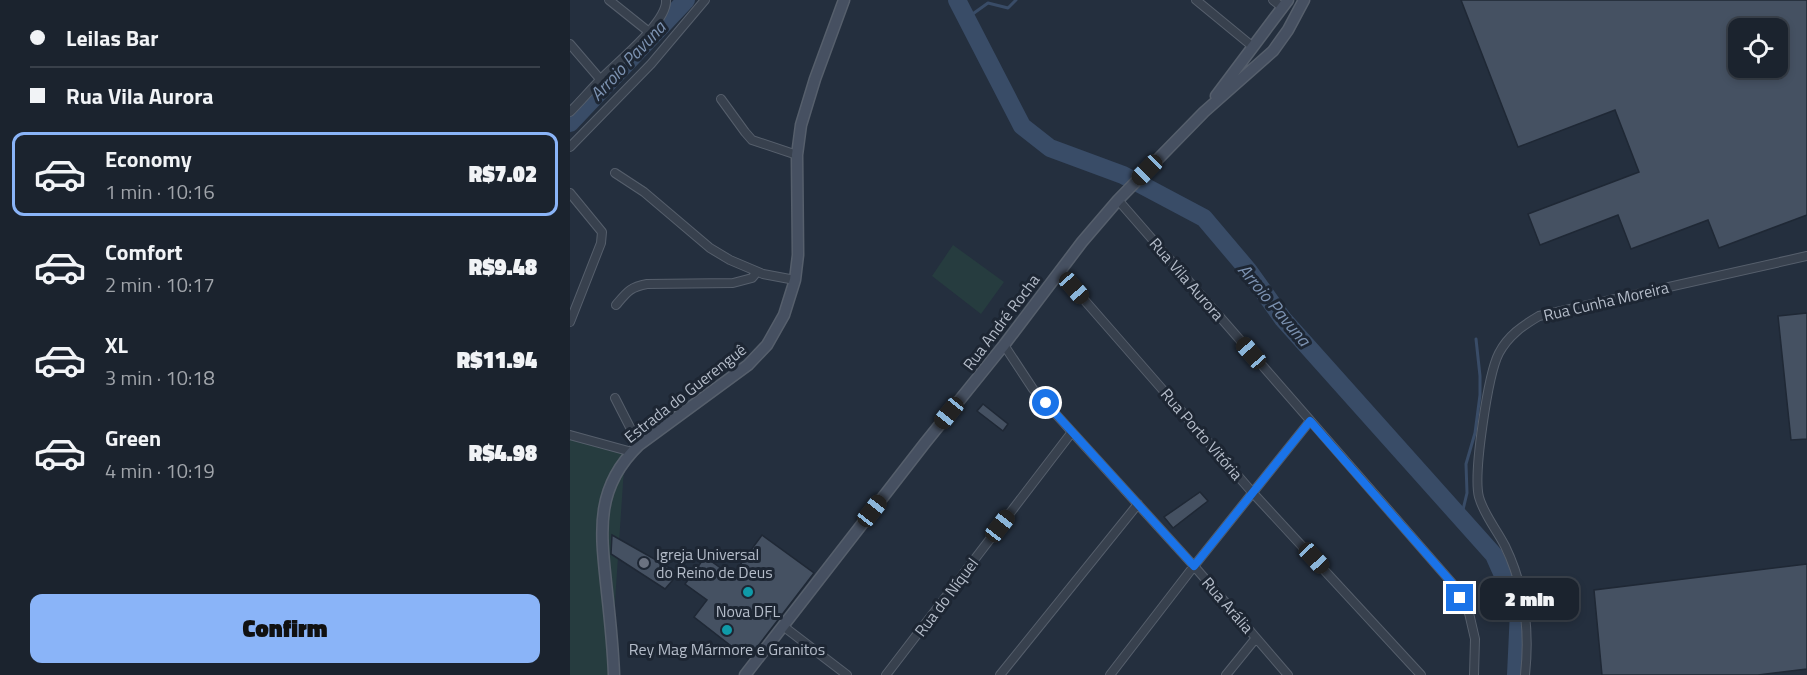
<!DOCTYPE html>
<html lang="en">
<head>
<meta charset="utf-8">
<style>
	:root { --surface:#1b232e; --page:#242b36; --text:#f1f3f6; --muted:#a0a4aa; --line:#39404a; --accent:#8ab4f8 }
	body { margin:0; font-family:"Titillium Web",sans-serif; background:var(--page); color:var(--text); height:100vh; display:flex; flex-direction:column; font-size:22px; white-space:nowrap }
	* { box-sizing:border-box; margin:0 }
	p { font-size:20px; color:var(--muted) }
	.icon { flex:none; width:33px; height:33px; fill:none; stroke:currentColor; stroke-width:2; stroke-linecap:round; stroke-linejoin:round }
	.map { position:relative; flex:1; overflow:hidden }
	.details { display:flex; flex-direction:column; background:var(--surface); width:570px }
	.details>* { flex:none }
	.top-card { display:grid; align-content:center; height:132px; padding:0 30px; background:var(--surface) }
	.buttons { position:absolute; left:1158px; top:18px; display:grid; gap:12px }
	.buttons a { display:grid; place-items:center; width:60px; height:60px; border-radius:12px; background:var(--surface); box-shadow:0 3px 9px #0003,0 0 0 2px var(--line); font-size:30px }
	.end { position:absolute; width:27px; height:27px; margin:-14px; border:8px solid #1a73e8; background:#fff; box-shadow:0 0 0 3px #fff }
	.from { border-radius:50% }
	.bubble { position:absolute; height:42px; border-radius:12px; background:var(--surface); box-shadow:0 3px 9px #0003,0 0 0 2px var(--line); font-size:20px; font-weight:800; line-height:42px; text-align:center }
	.car { position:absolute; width:18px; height:36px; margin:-18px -9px; border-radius:8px; box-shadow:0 0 4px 2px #0007; background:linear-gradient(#222 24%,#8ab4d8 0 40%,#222 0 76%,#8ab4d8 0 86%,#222 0) }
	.top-card b { display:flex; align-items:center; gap:21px; height:57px; font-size:22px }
	.top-card b+b { border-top:2px solid var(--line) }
	.top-card i { width:15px; height:15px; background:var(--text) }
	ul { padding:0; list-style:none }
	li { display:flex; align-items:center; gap:18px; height:84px; margin:0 12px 9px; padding:0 18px; border:3px solid transparent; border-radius:12px }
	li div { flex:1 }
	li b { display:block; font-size:22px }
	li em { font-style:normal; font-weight:800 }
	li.current { border-color:var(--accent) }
	li>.icon { width:54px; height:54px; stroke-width:1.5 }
	.primary-button { display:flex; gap:12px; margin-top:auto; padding:12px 30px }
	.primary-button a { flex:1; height:69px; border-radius:12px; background:var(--accent); color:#111; font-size:24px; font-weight:800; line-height:69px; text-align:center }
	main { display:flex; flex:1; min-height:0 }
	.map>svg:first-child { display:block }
	.green { fill:#263c3f }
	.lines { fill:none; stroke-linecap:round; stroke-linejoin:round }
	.stream { stroke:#394c67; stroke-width:3 }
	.river { stroke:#394c67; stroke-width:18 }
	.building { fill:#455162; stroke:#1f2835; stroke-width:1.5; fill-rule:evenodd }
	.street-casing { stroke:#565f6c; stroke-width:10 }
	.secondary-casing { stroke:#565f6c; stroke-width:13 }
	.street { stroke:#38414e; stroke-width:8 }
	.secondary { stroke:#465061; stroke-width:10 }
	.route { stroke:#1a73e8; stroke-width:8 }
	.worship-dot { fill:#6b7280; stroke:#1d2633; stroke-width:2 }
	.culture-dot { fill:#0f9aa8; stroke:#1d2633; stroke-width:2 }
	.labels { text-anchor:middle; stroke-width:6; stroke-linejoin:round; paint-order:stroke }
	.street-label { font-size:16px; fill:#b4bcc9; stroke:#1d2633 }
	.poi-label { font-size:16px; fill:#b4bcc9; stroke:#1d2633 }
	.water-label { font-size:18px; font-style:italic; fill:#7c92b1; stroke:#1d2633 }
</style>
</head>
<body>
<main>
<section class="details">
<div class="top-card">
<b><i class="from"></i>Leilas Bar</b>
<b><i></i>Rua Vila Aurora</b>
</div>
<ul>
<li class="current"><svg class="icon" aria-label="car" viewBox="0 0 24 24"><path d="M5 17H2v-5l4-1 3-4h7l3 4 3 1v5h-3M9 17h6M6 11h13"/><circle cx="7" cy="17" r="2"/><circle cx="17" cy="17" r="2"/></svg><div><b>Economy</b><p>1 min · 10:16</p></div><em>R$7.02</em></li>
<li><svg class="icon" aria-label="car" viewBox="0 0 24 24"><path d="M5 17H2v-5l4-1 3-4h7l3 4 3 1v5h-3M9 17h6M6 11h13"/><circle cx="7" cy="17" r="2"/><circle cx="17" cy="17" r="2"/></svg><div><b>Comfort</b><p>2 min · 10:17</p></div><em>R$9.48</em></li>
<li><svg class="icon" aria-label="car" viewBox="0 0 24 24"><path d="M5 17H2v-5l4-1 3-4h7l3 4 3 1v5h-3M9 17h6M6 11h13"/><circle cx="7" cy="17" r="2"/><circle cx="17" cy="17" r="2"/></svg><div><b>XL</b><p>3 min · 10:18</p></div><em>R$11.94</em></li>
<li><svg class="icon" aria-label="car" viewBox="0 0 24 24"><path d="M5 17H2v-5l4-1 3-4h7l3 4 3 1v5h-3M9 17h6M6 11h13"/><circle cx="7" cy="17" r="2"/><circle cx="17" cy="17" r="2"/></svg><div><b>Green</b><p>4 min · 10:19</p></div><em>R$4.98</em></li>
</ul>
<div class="primary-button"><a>Confirm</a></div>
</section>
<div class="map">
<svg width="1237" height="675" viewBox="0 0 1237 675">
	<rect width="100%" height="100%" fill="#242f3e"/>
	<path class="green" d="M383,245L434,282L411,314L362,276Z
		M0,435L55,454L40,675H0Z"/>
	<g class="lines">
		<path class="stream" d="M397,18L418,3L438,8L446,0
			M891,518L897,493L896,464L905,433L910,395V376L906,339"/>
		<path class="river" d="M387,0L452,126L480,148L553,175L634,218L678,270L713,319L924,555L949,611L946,675
			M0,123L116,0"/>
	</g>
	<path class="building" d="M891,0H1237V215L1149,248L1138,220L1061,249L1048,215L970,245L958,214L1069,172L1045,110L948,147ZM1168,28H1208V68H1168Z
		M1237,313V439L1221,440L1208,316Z
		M413,404L438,424L433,431L407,411Z
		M630,492L638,501L603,528L594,517Z
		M42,535L109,573L95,589L41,554Z
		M192,535L244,573L178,659L124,617L137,600L115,584L135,557L162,576Z
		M1237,564V669L1188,675H1032L1024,590Z"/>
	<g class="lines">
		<g class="street-casing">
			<path id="street" d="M39,0L79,32
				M626,0L682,46
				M703,0L712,7
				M0,44L30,79
				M151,99L175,132L182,140L227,155
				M0,112C11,101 21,89 32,78C47,62 98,22 96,0
				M0,147L81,64L135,0
				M45,173L74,192L140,248L160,260L193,274L225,280
				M0,193L32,232L31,243L0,322
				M548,200L882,583L899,613L905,639L904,675
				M489,271L682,492L851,675
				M46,305C57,292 60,287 77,284L163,283L182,278L187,272
				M434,345L463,389L624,566L718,675
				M45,398L69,445
				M0,435L62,452
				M213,626L277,675
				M316,675L502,432
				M430,675L568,504
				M540,675L624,566L740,421
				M656,675L686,638
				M955,675C960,629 955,587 935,546C927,530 914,515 909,497C903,474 918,374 929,353C938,336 952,326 969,316L1237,256"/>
		</g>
		<g class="secondary-casing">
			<path id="secondary" d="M646,96L718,0
				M44,675C43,647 40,619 37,592C31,534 23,489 69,445L178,365L197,345L214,315L225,280L228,255L227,155L231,125L245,79L274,0
				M175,675L355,443L434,345L512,242L548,200L634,112L703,51L718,30L734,0"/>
		</g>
		<use href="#street" class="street"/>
		<use href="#secondary" class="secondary"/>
	</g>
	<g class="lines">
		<path class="route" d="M476,403L624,566L740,421L882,583L890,598"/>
	</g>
	<circle class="worship-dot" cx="74" cy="563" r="6"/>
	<g class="culture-dot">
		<circle cx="178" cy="592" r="6"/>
		<circle cx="157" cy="630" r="6"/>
	</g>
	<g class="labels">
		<g class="street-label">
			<text transform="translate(617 279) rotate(49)" y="6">Rua Vila Aurora</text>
			<text transform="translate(1036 301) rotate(-13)" y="6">Rua Cunha Moreira</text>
			<text transform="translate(431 322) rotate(-53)" y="6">Rua André Rocha</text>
			<text transform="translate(115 393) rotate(-38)" y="6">Estrada do Guerenguê</text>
			<text transform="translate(632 434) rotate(49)" y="6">Rua Porto Vitória</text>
			<text transform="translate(376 597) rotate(-53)" y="6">Rua do Níquel</text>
			<text transform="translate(658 605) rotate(49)" y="6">Rua Arália</text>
		</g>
		<g class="poi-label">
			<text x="86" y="560" text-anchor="start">Igreja Universal<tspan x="86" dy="18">do Reino de Deus</tspan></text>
			<text x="178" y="617">Nova DFL</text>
			<text x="157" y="655">Rey Mag Mármore e Granitos</text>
		</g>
		<g class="water-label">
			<text transform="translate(58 61) rotate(-47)" y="6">Arroio Pavuna</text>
			<text transform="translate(704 305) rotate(50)" y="6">Arroio Pavuna</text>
		</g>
	</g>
</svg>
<div class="buttons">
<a><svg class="icon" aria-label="locate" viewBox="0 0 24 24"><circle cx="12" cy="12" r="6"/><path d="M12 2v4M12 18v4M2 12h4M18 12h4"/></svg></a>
</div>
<i class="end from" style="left:476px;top:403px"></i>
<i class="end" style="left:890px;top:598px"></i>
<div class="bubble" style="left:910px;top:578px;width:99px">2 min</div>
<i class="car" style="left:577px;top:170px;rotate:225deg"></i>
<i class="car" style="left:504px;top:288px;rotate:139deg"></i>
<i class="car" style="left:681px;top:353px;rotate:319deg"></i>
<i class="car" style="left:379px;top:413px;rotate:219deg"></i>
<i class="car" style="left:302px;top:511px;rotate:38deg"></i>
<i class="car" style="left:430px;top:526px;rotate:38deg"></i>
<i class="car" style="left:744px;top:558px;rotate:137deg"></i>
</div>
</main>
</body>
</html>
